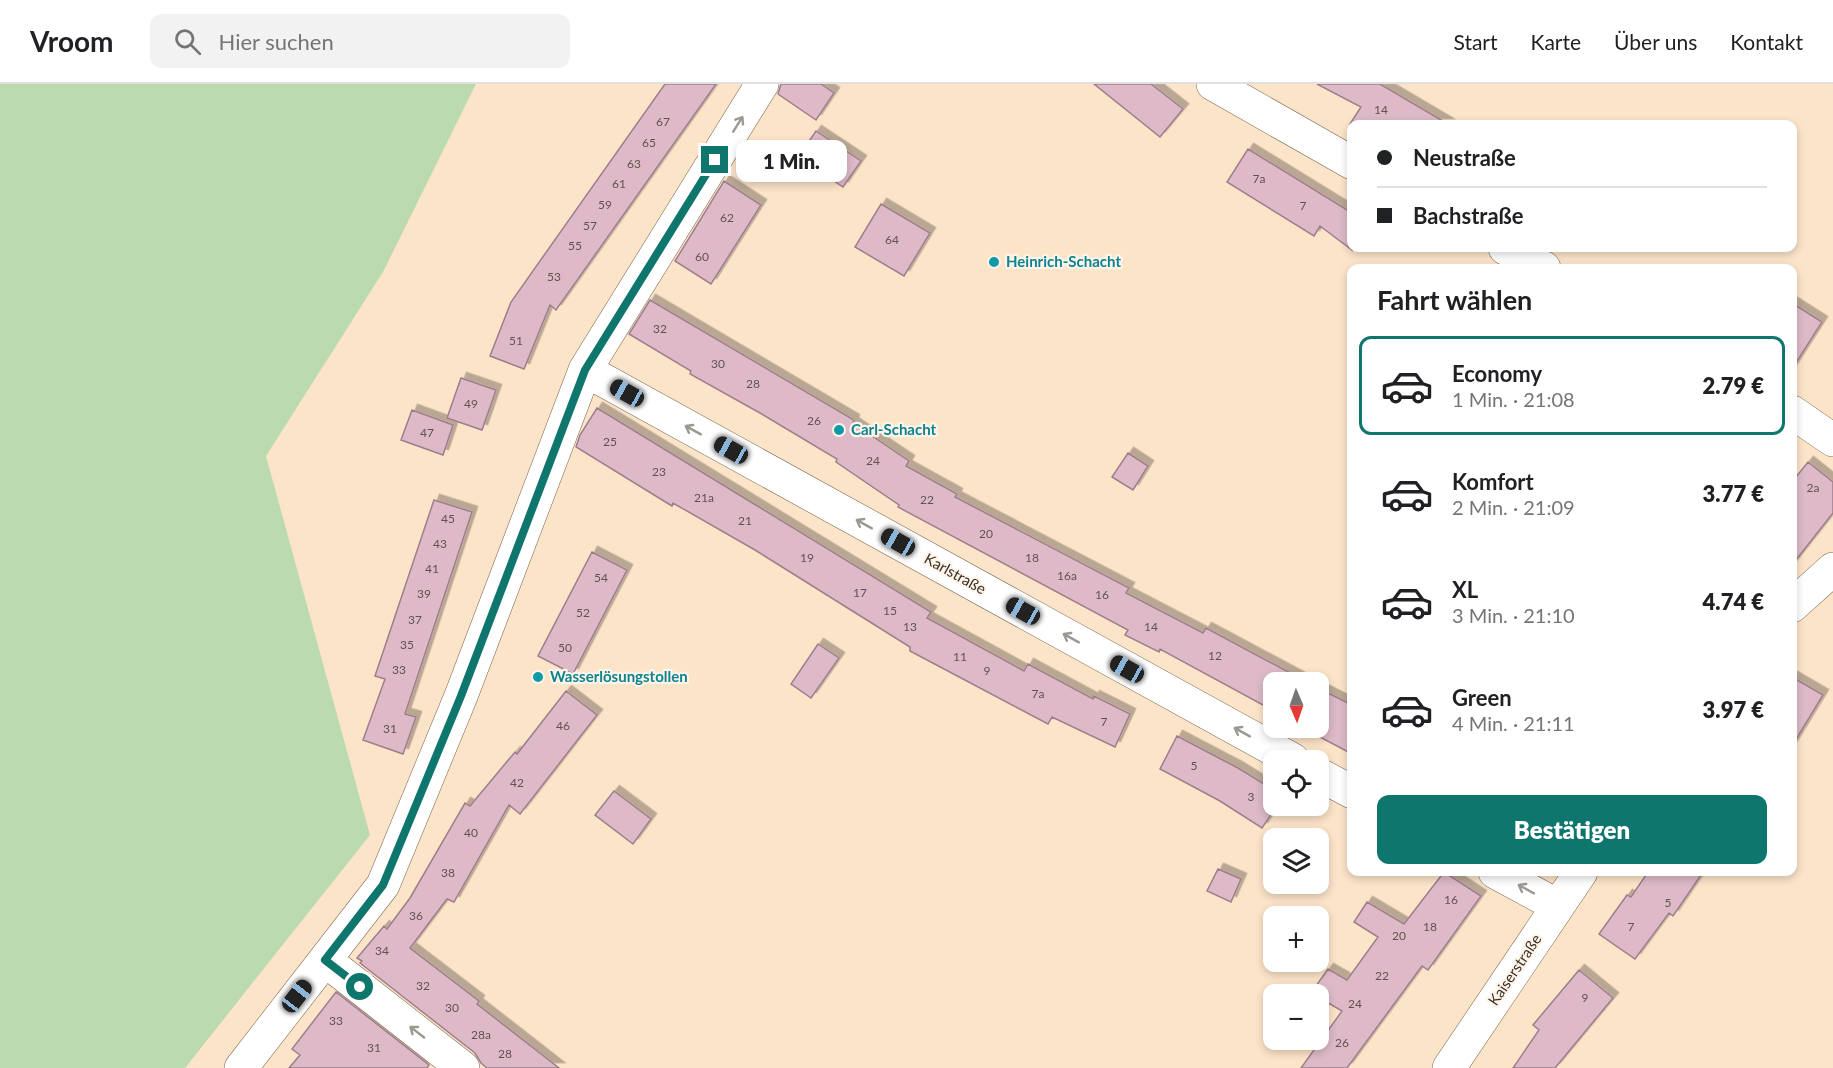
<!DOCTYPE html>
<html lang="de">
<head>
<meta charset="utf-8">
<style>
	:root { --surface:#fff; --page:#f2f2f2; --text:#202124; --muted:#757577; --line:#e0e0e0; --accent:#0f766e }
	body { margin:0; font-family:Lato,sans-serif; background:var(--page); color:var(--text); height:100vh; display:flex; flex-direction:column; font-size:22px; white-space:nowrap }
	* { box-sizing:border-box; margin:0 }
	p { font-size:20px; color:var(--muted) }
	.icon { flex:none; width:33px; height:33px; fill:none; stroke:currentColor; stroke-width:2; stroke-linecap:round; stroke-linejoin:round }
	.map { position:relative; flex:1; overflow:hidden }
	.panel { position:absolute; left:1347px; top:180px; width:450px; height:612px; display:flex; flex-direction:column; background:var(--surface); border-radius:12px; box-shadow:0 3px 9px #0003 }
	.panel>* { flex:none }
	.guide { position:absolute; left:1347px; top:36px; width:450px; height:132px; border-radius:12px; box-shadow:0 3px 9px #0003; display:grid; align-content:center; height:132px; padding:0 30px; background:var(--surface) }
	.needle { width:39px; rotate:178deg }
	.tools { position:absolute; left:1263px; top:588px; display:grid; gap:12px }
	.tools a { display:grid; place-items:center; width:66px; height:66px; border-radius:12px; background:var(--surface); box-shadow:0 3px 9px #0003; font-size:30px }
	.end { position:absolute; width:27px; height:27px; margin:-14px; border:8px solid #0f766e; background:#fff; box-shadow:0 0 0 3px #fff }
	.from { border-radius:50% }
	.bubble { position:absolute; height:42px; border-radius:12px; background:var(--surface); box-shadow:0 3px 9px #0003; font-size:20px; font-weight:800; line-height:42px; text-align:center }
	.car { position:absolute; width:18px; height:36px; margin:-18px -9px; border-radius:8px; box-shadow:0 0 4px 2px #0007; background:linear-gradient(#222 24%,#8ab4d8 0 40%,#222 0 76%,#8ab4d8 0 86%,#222 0) }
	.guide b { display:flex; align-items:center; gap:21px; height:57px; font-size:22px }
	.guide b+b { border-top:2px solid var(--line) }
	.guide i { width:15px; height:15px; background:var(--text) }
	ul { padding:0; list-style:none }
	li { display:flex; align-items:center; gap:18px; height:99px; margin:0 12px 9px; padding:0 18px; border:3px solid transparent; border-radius:12px }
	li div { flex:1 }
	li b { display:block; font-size:22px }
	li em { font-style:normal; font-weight:800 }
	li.active { border-color:var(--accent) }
	li>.icon { width:54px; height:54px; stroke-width:1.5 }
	h2 { padding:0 30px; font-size:27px; line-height:72px }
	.cta { display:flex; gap:12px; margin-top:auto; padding:12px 30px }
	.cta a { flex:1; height:69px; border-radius:12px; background:var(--accent); color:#fff; font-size:24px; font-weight:800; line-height:69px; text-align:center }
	header { display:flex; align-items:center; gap:36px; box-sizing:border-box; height:84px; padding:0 30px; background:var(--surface); border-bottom:2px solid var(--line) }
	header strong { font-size:28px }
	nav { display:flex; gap:33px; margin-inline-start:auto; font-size:21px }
	.search { width:420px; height:54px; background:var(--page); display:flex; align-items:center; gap:15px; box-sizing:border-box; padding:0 21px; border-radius:12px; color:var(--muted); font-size:22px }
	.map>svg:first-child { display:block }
	.green { fill:#bcdaaf }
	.building { fill:#debac8; stroke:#9f7e8c; stroke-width:1.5; filter:url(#shadow) }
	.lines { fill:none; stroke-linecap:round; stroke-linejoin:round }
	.minor-casing { stroke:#79644c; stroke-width:34 }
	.minor { stroke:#fff; stroke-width:33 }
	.oneway { stroke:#9c9892 }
	.route { stroke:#0f766e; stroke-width:8 }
	.culture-dot { fill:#0f9aa8; stroke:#fef4e9; stroke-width:2 }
	.labels { text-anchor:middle; stroke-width:4.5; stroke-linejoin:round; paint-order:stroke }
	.number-label { font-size:12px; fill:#62524e }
	.culture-label { font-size:15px; font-weight:bold; fill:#0d838f; stroke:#fef4e9; text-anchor:start }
	.street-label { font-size:15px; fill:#393025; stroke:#fef4e9 }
</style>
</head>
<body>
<header>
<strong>Vroom</strong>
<div class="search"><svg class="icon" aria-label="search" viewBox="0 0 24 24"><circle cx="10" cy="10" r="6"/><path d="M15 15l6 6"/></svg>Hier suchen</div>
<nav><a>Start</a><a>Karte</a><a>Über uns</a><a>Kontakt</a></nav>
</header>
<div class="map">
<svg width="1833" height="984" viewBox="0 0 1833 984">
	<defs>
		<filter id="shadow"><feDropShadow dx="5.5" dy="-5.5" stdDeviation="0" flood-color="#0004"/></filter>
	</defs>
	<rect width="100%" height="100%" fill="#fce4c9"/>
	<path class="green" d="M0,0H476L383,188L266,372L370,751L185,984H0Z"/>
	<path class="building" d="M665,0H716L556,226L550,221L524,285L490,272L511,218Z
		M781,0H821L834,9L816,36L778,10Z
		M1094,0H1151L1183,25L1160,53Z
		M1317,0H1380L1448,40H1350L1361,23Z
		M816,47L861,77L843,103L798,73Z
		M1248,65L1352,129V166L1320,142L1314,152L1227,98Z
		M724,97L761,121L711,200L675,177Z
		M881,120L930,149L904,192L855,163Z
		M650,216L854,336L853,339L909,377L906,382L957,410L955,413L1129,504L1126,509L1203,549L1206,544L1307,598H1274V627L1160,565L1159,568L1125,551L1128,546L898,423L899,421L836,378L837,375L760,329L690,290L691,287L629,250Z
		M1792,219L1822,238L1792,285Z
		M461,294L496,306L482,346L447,334Z
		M597,324L931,528L927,534L1024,587L1028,580L1093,615L1094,612L1130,630L1115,663L1052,633L1048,640L910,567V563L755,466L673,419L672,422L576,363L580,351Z
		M412,326L453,341L443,371L401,356Z
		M1128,369L1148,382L1133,406L1112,393Z
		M1808,378L1833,398V429L1792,481V398Z
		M434,416L472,428L405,630L416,633L403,670L363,656L385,595L375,592Z
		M592,468L627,486L573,590L538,572Z
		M818,560L839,574L811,614L791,600Z
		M1792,593L1823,611L1792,662Z
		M1318,604L1352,621V670L1303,644H1318Z
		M566,607L597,631L520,730L509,721L454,818L447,815L410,864L479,917L477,920L559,984H487L481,979L475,969L360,879L362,877L357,874L384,842L387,845L410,814L465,719L470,722L515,668L517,670Z
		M1177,652L1238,684L1274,706V726L1262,744L1220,717L1160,685Z
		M614,707L651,735L633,760L595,731Z
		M1218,785L1241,795L1231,818L1207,807Z
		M1444,788L1481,812L1428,886L1422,882L1347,984H1301L1342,927L1318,913V910L1311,909L1328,885L1347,896L1378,853L1354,838L1367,818L1404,840Z
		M1648,788H1703L1673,832L1669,829L1635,875L1599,850L1627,811L1631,813Z
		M1579,886L1613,914L1555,984H1513L1539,946L1533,941Z
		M336,908L429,981L427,984H289L300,971L292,965Z"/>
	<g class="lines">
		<g class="minor-casing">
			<path id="minor" d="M1213,0L1352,79
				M1505,164L1544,184
				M585,286L1293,676
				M1792,328L1833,356
				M1792,522L1833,485
				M1318,690L1352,708
				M1495,788L1558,822
				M325,876L463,984
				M241,984L383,801L461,612L585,286L762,0
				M1449,984L1581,788"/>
		</g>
		<use href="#minor" class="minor"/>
	</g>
	<defs><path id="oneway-shaft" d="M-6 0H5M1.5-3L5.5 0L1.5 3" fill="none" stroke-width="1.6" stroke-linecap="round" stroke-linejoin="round" transform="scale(1.5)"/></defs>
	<g class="oneway">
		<use href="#oneway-shaft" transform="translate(738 40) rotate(-58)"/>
		<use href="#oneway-shaft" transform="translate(693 346) rotate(-151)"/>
		<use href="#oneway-shaft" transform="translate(864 440) rotate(-151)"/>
		<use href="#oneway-shaft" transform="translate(1071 554) rotate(-151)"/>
		<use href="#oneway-shaft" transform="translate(1242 648) rotate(-151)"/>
		<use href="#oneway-shaft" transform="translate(1526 805) rotate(-151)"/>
		<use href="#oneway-shaft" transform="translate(417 948) rotate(-142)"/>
	</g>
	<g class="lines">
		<path class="route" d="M360,903L325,876L383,801L461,612L585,286L715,76"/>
	</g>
	<g class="culture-dot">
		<circle cx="994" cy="178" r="6"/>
		<circle cx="839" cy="346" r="6"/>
		<circle cx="538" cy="593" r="6"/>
	</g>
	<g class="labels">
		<g class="number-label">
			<text x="1381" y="30">14</text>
			<text x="663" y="42">67</text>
			<text x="649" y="63">65</text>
			<text x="634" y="84">63</text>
			<text x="1259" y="99">7a</text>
			<text x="619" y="104">61</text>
			<text x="605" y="125">59</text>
			<text x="1303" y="126">7</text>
			<text x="727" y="138">62</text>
			<text x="590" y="146">57</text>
			<text x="892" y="160">64</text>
			<text x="575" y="166">55</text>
			<text x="702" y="177">60</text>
			<text x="554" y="197">53</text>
			<text x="660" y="249">32</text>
			<text x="516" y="261">51</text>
			<text x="718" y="284">30</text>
			<text x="753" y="304">28</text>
			<text x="471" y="324">49</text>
			<text x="814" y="341">26</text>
			<text x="427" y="353">47</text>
			<text x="610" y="362">25</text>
			<text x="873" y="381">24</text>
			<text x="659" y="392">23</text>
			<text x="1813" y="408">2a</text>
			<text x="704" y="418">21a</text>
			<text x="927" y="420">22</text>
			<text x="448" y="439">45</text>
			<text x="745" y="441">21</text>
			<text x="986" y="454">20</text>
			<text x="440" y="464">43</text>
			<text x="807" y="478">19</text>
			<text x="1032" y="478">18</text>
			<text x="432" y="489">41</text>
			<text x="1067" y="496">16a</text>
			<text x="601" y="498">54</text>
			<text x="860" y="513">17</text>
			<text x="424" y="514">39</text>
			<text x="1102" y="515">16</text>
			<text x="890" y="531">15</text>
			<text x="583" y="533">52</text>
			<text x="415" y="540">37</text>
			<text x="910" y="547">13</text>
			<text x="1151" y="547">14</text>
			<text x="407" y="565">35</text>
			<text x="565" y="568">50</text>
			<text x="1215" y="576">12</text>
			<text x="960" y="577">11</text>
			<text x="399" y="590">33</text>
			<text x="987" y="591">9</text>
			<text x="1038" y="614">7a</text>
			<text x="1104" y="642">7</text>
			<text x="563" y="646">46</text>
			<text x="390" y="649">31</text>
			<text x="1194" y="686">5</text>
			<text x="517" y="703">42</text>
			<text x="1251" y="717">3</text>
			<text x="471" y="753">40</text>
			<text x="448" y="793">38</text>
			<text x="1451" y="820">16</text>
			<text x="1668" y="823">5</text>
			<text x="416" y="836">36</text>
			<text x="1430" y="847">18</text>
			<text x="1631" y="847">7</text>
			<text x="1399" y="856">20</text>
			<text x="382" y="871">34</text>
			<text x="1382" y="896">22</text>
			<text x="423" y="906">32</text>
			<text x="1585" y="918">9</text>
			<text x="1355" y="924">24</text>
			<text x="452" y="928">30</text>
			<text x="336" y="941">33</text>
			<text x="481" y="955">28a</text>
			<text x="1342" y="963">26</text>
			<text x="374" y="968">31</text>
			<text x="505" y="974">28</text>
		</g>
		<g class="culture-label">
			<text x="1006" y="183">Heinrich-Schacht</text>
			<text x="851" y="351">Carl-Schacht</text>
			<text x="550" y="598">Wasserlösungstollen</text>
		</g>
		<g class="street-label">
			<text transform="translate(955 490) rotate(29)" y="5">Karlstraße</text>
			<text transform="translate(1515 886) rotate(-56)" y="5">Kaiserstraße</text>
		</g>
	</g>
</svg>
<div class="tools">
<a><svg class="needle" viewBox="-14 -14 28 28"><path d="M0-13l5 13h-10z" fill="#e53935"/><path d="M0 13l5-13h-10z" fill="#757577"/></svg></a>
<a><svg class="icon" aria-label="locate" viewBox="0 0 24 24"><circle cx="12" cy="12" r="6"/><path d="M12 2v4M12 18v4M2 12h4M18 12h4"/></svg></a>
<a><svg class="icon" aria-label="layers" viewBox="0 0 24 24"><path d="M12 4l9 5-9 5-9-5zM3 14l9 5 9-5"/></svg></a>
<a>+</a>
<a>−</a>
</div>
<i class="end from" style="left:360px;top:903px"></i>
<i class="end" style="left:715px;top:76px"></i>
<div class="bubble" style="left:736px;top:56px;width:111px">1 Min.</div>
<i class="car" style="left:627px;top:309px;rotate:299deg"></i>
<i class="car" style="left:731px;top:366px;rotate:299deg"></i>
<i class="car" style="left:898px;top:458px;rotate:299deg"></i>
<i class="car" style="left:1023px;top:527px;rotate:299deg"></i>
<i class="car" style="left:1127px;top:585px;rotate:299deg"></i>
<i class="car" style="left:297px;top:912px;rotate:38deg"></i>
<div class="guide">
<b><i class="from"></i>Neustraße</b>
<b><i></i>Bachstraße</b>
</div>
<section class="panel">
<h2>Fahrt wählen</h2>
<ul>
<li class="active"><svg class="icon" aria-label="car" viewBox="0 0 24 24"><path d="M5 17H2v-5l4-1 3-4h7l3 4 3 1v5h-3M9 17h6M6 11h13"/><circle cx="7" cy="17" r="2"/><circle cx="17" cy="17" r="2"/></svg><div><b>Economy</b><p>1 Min. · 21:08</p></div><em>2.79 €</em></li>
<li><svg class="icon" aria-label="car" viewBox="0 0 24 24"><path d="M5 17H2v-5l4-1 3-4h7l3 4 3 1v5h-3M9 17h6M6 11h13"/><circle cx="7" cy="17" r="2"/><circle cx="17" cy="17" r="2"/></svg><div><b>Komfort</b><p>2 Min. · 21:09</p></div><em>3.77 €</em></li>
<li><svg class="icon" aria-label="car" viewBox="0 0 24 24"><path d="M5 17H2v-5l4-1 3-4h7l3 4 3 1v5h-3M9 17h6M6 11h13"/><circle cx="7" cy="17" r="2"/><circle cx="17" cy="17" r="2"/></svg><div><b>XL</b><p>3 Min. · 21:10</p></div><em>4.74 €</em></li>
<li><svg class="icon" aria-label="car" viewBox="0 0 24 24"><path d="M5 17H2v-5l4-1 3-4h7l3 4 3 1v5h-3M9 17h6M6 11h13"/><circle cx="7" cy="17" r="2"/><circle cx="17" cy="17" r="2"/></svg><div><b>Green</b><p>4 Min. · 21:11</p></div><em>3.97 €</em></li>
</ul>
<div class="cta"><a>Bestätigen</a></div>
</section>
</div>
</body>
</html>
